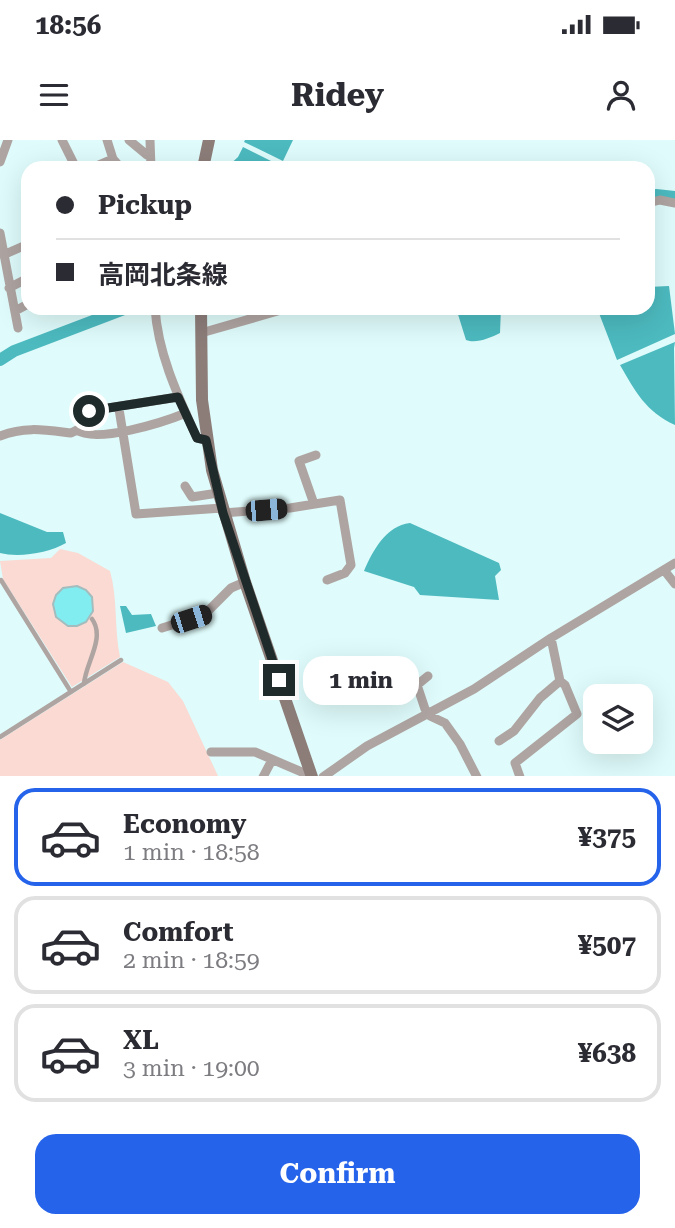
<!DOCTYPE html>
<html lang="en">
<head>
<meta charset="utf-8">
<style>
	:root { --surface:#fff; --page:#f2f2f3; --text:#2b2b33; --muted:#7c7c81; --line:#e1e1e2; --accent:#2563eb }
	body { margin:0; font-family:"Roboto Serif","Noto Sans JP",serif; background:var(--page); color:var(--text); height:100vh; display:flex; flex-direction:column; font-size:26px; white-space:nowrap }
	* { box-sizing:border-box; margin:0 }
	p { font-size:23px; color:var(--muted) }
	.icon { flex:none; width:38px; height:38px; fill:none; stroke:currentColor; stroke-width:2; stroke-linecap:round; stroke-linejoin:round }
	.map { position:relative; height:636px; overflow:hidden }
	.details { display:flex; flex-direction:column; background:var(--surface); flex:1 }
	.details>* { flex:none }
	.guide { position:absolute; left:21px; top:21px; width:634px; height:154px; border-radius:21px; box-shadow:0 7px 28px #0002; display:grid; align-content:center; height:154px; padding:0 35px; background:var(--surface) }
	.tools { position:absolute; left:583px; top:544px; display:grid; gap:14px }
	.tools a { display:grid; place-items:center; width:70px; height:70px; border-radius:14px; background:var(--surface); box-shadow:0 7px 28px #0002; font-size:35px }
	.end { position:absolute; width:32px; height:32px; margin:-16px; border:9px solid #1f2a2a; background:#fff; box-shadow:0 0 0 4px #fff }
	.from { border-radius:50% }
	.bubble { position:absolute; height:49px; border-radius:21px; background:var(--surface); box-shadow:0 7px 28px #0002; font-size:23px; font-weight:700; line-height:49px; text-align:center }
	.car { position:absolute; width:21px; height:42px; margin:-21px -10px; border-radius:9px; box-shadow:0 0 5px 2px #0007; background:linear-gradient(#222 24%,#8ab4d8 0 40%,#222 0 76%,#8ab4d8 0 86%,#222 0) }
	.guide b { display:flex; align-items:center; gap:24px; height:66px; font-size:26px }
	.guide b+b { border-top:2px solid var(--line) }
	.guide i { width:18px; height:18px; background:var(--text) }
	ul { padding:12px 0 0; list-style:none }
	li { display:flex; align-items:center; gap:21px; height:98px; margin:0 14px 10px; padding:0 21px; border:4px solid var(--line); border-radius:21px }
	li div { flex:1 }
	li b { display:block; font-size:26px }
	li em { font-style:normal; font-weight:700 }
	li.active { border-color:var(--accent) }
	li>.icon { width:63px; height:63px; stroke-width:1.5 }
	.cta { display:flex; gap:14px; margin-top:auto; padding:14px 35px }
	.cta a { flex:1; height:80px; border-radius:21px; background:var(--accent); color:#fff; font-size:28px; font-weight:700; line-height:80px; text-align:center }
	.status { display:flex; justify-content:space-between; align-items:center; height:49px; padding:0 35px; background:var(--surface); direction:ltr }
	.status svg { height:19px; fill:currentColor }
	header { display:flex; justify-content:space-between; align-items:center; height:91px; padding:0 35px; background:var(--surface); font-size:32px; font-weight:700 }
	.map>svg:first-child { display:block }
	.green { fill:#fadad2 }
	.water { fill:#4cbabf }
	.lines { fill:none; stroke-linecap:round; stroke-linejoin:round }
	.river { stroke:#4cbabf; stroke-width:12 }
	.building { fill:#82edf1; stroke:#a3bdbe; stroke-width:2 }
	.service { stroke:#aea4a1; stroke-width:4.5 }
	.minor { stroke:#aea4a1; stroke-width:9 }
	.secondary { stroke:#8c7d79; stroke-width:12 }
	.route { stroke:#1f2a2a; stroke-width:9 }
</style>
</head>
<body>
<div class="status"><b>18:56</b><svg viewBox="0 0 49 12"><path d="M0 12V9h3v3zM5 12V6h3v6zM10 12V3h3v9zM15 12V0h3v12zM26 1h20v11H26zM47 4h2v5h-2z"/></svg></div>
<header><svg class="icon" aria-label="menu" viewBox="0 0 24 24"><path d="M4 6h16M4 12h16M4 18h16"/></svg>Ridey<svg class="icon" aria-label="person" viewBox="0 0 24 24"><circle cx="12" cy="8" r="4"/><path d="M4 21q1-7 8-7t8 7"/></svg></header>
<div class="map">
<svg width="675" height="637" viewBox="0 0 675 637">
	<rect width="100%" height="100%" fill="#dffbfb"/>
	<path class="green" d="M60,409L78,413L110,431C118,460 114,488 120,517L72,547L3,439L0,421L51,418Z
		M123,522L168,542L183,561L218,636L0,637V600Z"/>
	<path class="water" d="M245,0H293L283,21L244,2Z
		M243,7L279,25L277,28H226L238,17Z
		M669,146L675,194L617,220L597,168H648V147Z
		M456,168H501L500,193C490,198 476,204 466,200Z
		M675,202L674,208L675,285C646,272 635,251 620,225Z
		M0,373L47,392H63L66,403C49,413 19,418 0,413Z
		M410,383L499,423L501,430L495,436L499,460L420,455L414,447L364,431C373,410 386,386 410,383Z
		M120,466H126L132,475L151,474L156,486L126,493Z"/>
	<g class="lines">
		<path class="river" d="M648,57L656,55L675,57
			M0,220L14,211L127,168"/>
	</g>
	<path class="building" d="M77,446L86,450L92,457L93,471L86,482L77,486H68L56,477L53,464L56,455L63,448Z"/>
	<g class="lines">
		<path class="service" d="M1,440L71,552
			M84,544C85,524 106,498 92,479
			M0,597L121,520"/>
		<path class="minor" d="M62,0L76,28
			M107,0L113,19L121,28
			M129,0L147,15H150
			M150,0L151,28
			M0,22L8,0
			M92,28L113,19
			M648,63L660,60L675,63
			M0,93L18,188
			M3,115L28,104
			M9,148L28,138
			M155,168C158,214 178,256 197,298L206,300
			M15,171L28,164
			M201,193L288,168
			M119,269L136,374L222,368
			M77,290L80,287L81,275L89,271L178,257
			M0,296C24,286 46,290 71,293L77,290C96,304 164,282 186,273
			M185,346L192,357L218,353
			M314,364L299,321L316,315
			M223,373L290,368L340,360L351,425L345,433L327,440
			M664,430L675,444
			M162,488L204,475L231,448L245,442
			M428,536L417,545L425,569L430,576L445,583L460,604L477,637
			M499,601L514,591L540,558L560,541
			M211,612H255L304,633L311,631
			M263,637L272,620
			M323,637L367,606L474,549L551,498L675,423
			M520,637L515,623L577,574L565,545L560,541L551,498"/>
		<path class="secondary" d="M203,28L209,0
			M201,168L202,260L212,330L245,442L312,637"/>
	</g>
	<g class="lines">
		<path class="route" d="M89,271L178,257L197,298L206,300L223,373L279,540"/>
	</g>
</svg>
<div class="tools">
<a><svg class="icon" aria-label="layers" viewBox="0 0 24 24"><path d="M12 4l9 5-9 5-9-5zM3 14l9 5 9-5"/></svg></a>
</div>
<i class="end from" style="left:89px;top:271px"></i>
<i class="end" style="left:279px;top:540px"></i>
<div class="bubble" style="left:303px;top:516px;width:116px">1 min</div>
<i class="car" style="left:266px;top:370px;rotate:85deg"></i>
<i class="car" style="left:191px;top:479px;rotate:72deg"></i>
<div class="guide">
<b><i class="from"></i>Pickup</b>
<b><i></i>高岡北条線</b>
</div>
</div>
<section class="details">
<ul>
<li class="active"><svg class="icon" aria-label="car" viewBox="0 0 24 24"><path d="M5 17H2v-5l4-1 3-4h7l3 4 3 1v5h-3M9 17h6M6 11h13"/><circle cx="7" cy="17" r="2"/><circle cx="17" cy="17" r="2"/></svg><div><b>Economy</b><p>1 min · 18:58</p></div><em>¥375</em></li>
<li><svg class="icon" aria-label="car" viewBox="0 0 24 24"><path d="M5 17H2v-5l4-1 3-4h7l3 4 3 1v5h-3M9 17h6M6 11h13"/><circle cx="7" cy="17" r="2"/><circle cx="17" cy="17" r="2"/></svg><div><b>Comfort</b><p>2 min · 18:59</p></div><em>¥507</em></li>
<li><svg class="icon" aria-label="car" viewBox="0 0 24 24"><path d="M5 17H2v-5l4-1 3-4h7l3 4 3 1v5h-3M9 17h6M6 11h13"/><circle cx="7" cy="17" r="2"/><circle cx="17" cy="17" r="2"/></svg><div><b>XL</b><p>3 min · 19:00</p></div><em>¥638</em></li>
</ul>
<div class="cta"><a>Confirm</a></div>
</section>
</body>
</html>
